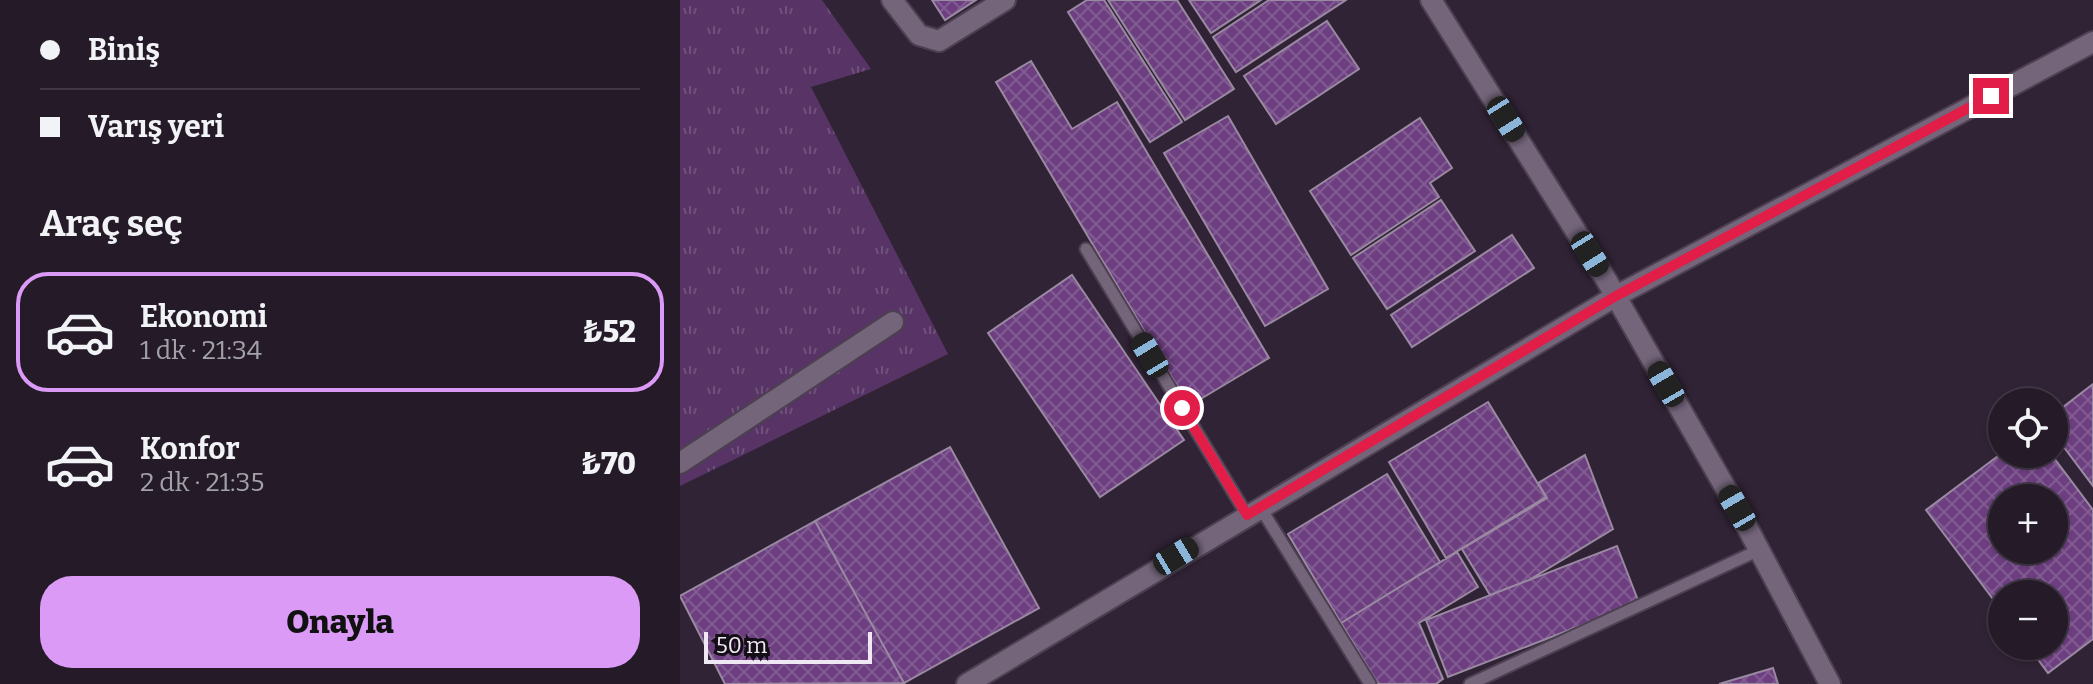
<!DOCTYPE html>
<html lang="tr">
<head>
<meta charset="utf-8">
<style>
	:root { --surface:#241a28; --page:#302734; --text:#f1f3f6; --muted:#a3a1a8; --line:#413845; --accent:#da9af6 }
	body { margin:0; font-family:Bitter,serif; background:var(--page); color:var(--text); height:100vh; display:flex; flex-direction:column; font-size:30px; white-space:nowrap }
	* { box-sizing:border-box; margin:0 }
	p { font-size:26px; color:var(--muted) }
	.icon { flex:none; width:44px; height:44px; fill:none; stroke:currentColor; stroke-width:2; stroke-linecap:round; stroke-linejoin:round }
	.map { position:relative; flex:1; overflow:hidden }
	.panel { display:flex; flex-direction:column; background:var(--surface); width:680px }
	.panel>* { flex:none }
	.top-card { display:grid; align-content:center; height:176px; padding:0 40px; background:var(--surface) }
	.buttons { position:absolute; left:1308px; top:388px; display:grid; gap:16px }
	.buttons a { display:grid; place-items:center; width:80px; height:80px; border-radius:50%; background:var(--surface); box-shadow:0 2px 6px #0004,0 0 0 2px var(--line); font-size:40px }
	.scale { position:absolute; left:24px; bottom:20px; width:168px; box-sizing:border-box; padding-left:8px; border:4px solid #f0e7f4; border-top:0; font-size:22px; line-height:28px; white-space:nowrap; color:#f0e7f4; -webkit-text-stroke:6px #140f17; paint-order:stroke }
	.end { position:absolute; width:36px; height:36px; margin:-18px; border:10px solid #e11d48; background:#fff; box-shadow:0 0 0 4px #fff }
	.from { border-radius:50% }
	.car { position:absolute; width:24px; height:48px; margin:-24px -12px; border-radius:10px; box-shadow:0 0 6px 2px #0007; background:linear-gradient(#222 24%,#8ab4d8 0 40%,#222 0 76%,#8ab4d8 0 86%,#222 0) }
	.top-card b { display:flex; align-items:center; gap:28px; height:76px; font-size:30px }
	.top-card b+b { border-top:2px solid var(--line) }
	.top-card i { width:20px; height:20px; background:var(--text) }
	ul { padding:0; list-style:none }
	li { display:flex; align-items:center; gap:24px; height:120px; margin:0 16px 12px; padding:0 24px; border:4px solid transparent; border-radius:32px }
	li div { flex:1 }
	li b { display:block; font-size:30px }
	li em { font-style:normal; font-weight:800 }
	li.current { border-color:var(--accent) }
	li>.icon { width:72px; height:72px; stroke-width:1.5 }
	h2 { padding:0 40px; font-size:36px; line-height:96px }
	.action { display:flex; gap:16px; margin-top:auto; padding:16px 40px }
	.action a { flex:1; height:92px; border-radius:32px; background:var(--accent); color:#111; font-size:32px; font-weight:800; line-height:92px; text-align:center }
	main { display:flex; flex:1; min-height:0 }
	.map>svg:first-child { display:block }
	.grass { fill:url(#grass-tufts) }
	.building { fill:url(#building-cross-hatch); stroke:#9989a1; stroke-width:2; fill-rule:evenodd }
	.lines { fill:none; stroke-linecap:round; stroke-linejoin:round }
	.service-casing { stroke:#4c4051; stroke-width:15 }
	.minor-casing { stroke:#4c4051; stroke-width:24 }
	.tertiary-casing { stroke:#4c4051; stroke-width:24 }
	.service { stroke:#74657b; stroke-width:11 }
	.minor { stroke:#74657b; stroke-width:20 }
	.tertiary { stroke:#74657b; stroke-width:20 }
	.route { stroke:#e11d48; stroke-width:10 }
</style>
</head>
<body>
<main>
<section class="panel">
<div class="top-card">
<b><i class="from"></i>Biniş</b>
<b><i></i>Varış yeri</b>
</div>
<h2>Araç seç</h2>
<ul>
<li class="current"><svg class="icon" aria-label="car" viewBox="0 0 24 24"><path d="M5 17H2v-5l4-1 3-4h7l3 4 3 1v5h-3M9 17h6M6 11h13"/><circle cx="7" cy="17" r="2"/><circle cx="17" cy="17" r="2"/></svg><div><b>Ekonomi</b><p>1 dk · 21:34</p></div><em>₺52</em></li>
<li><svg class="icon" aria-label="car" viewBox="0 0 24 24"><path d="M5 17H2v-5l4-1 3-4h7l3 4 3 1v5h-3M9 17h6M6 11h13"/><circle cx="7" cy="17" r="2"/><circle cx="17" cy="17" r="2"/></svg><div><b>Konfor</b><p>2 dk · 21:35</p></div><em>₺70</em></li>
</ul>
<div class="action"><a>Onayla</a></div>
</section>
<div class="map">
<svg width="1413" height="684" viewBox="0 0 1413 684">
	<defs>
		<pattern id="grass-tufts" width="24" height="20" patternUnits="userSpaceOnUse" patternTransform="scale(2)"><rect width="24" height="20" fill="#573465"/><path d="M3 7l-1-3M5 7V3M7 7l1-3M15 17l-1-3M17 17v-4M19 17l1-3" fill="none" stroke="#6f517c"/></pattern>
		<pattern id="building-cross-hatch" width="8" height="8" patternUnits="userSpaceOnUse" patternTransform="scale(2)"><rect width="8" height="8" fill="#6d3f80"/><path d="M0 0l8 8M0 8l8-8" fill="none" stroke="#825b93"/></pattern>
	</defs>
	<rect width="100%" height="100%" fill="#302335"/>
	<path class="grass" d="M0,0H142L191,69L131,87L268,354L0,486Z"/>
	<path class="building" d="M252,0H296L265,20Z
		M407,0H424L502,122L470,142L388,12Z
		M428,0H497L554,89L505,120Z
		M509,0H581L531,33Z
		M589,0H666L556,72L533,37Z
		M647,21L679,69L596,124L564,76Z
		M351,61L392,129L437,102L589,358L509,406L316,82Z
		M548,116L648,289L585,326L484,153Z
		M740,118L772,168L750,183L759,197L671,255L630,191Z
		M761,200L795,251L707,309L673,258Z
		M832,235L854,268L732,347L711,315Z
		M392,275L504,440L420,497L308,333Z
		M1413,384V486L1374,434V414Z
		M808,402L866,497L766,558L709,462Z
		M270,447L359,608L224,683L135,521Z
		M1322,453L1371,454L1413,510V639L1368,673L1348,646H1374V594H1322V611L1246,510ZM1322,498H1374V550H1322Z
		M905,455L933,529L849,580L810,595L782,549L867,498L858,483Z
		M707,474L760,562L661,623L608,534Z
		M135,521L224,683L45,684L0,596Z
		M937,546L959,603L768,677L746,620Z
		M777,552L798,587L739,623L763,679L756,684H698L661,623Z
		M1093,668L1098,684H1039Z"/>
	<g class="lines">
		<g class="service-casing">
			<path id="service" d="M406,249L567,515
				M580,507L690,684
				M790,684L1079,550"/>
		</g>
		<g class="minor-casing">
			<path id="minor" d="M212,0L239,35L259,41L325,0
				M0,463L213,322"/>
		</g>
		<g class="tertiary-casing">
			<path id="tertiary" d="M751,0L927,281L1057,508L1150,684
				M287,684L936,296L1413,42"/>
		</g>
		<use href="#service" class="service"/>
		<use href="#minor" class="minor"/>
		<use href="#tertiary" class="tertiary"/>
	</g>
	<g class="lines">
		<path class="route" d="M502,408L567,515L936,296L1311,96"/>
	</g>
</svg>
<div class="buttons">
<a><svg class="icon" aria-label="locate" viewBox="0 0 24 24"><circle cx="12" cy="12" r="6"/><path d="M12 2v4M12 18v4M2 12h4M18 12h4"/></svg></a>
<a>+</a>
<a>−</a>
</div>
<div class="scale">50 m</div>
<i class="end from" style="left:502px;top:408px"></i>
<i class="end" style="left:1311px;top:96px"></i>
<i class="car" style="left:826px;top:119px;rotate:148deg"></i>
<i class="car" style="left:910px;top:254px;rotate:148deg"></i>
<i class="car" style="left:470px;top:355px;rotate:329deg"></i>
<i class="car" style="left:986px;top:384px;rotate:330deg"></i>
<i class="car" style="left:1057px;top:508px;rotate:330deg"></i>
<i class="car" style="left:496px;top:556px;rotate:59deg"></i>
</div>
</main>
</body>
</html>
